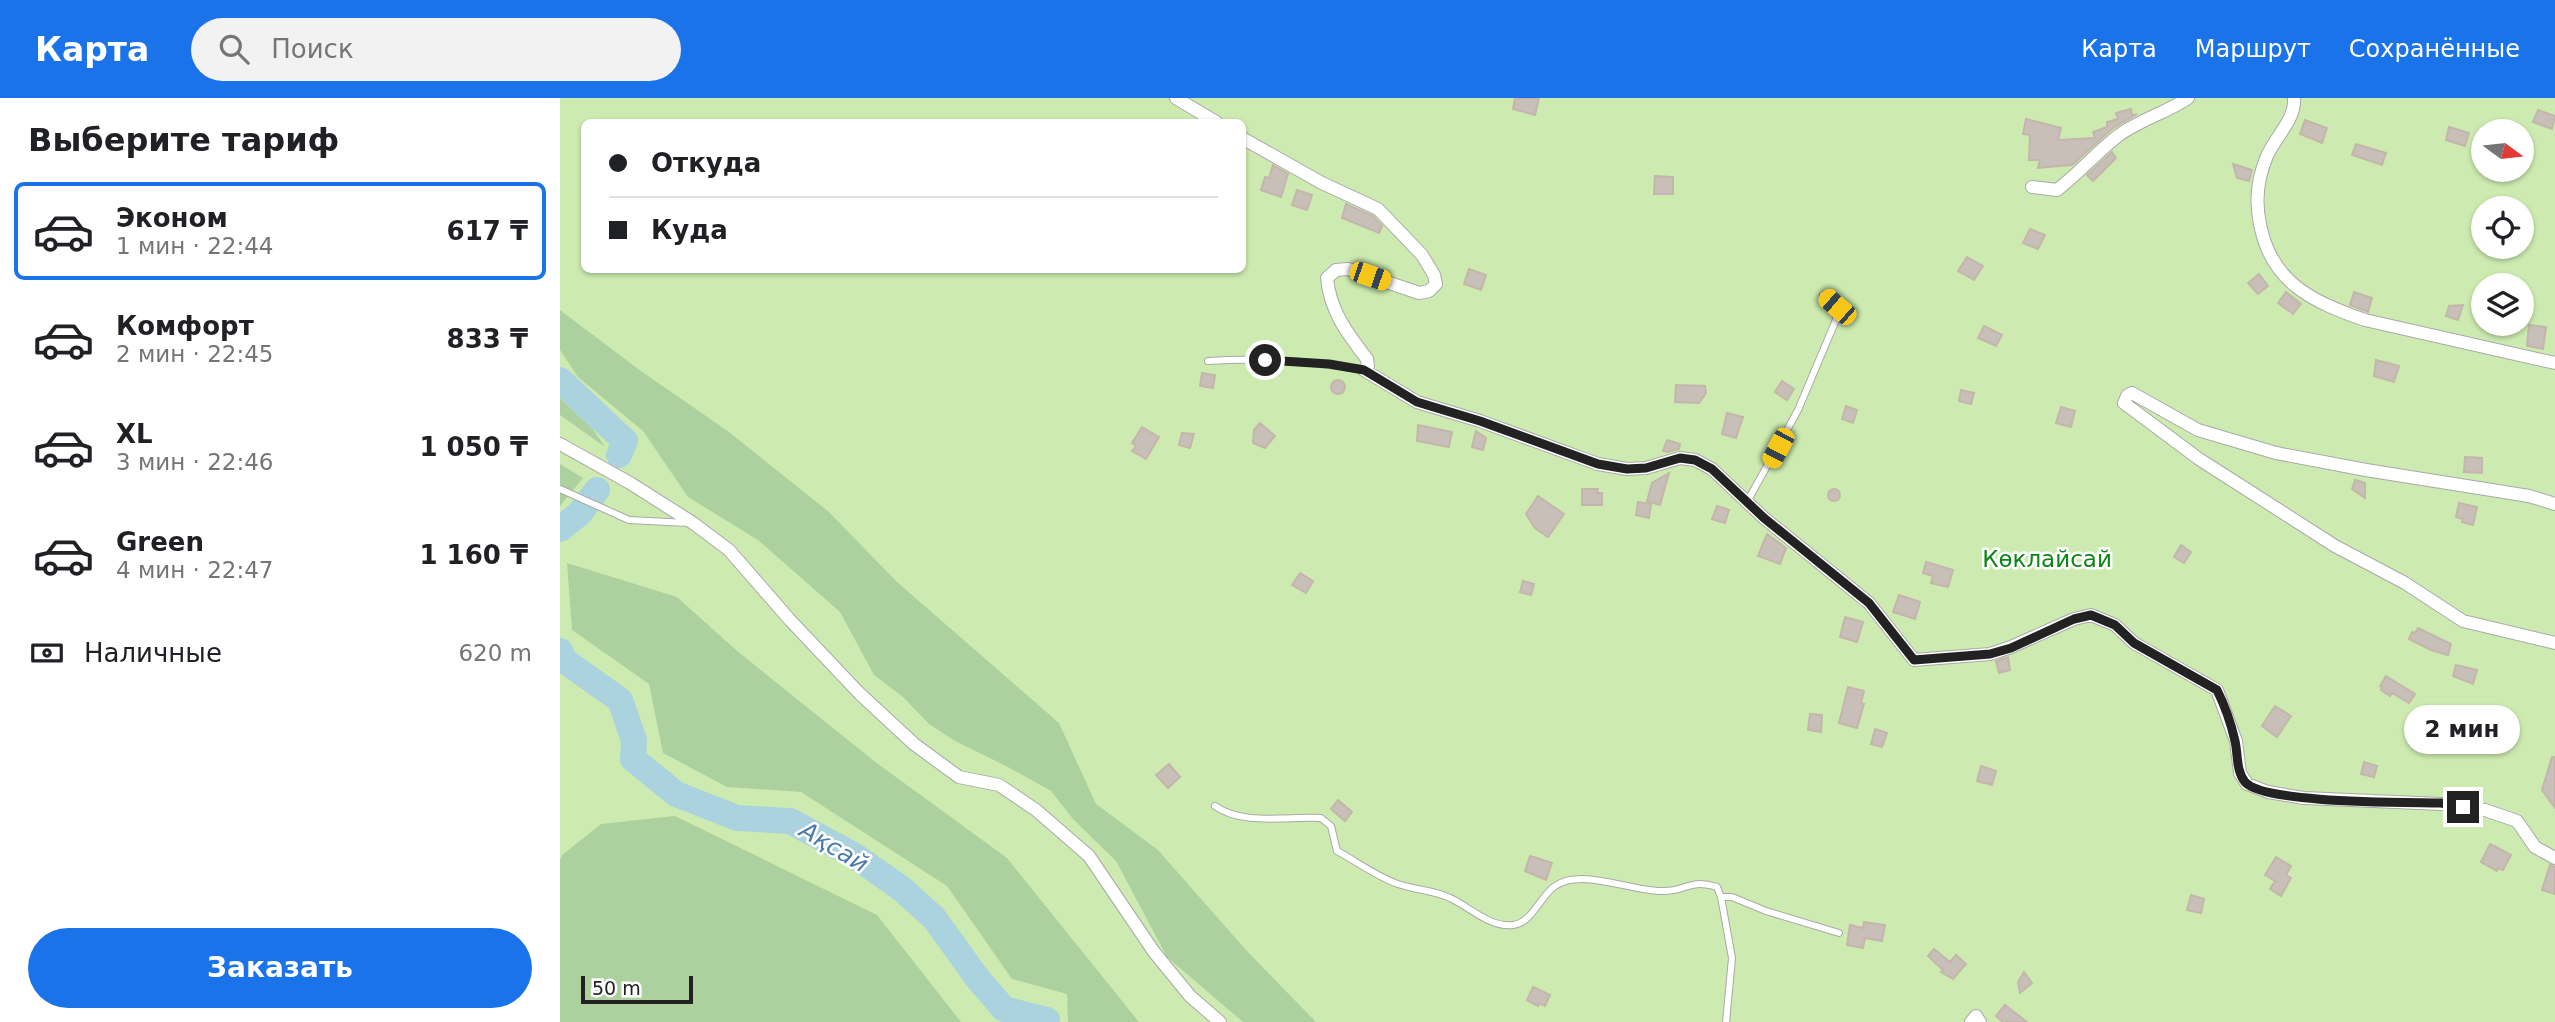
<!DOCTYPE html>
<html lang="ru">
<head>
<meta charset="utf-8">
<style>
	:root { --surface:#fff; --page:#f2f2f2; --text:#202124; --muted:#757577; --line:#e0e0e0; --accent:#1a73e8 }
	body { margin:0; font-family:"DejaVu Sans",sans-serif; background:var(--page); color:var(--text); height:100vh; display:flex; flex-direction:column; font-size:26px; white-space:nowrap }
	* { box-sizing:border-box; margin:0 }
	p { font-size:23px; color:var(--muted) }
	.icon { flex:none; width:38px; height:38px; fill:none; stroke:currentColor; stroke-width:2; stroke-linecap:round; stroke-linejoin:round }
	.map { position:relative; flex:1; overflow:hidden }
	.sheet { display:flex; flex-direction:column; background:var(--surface); width:560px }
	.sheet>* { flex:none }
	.hud { position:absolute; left:21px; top:21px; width:665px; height:154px; border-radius:10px; box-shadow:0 2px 5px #0004; display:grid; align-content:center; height:154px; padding:0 28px; background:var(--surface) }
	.needle { width:46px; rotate:105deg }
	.buttons { position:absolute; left:1911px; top:21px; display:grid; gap:14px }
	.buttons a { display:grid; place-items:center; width:63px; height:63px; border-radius:50%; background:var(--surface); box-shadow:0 2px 5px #0004; font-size:35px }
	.scale { position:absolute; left:21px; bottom:18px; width:112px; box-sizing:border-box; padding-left:7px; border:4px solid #222; border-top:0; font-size:19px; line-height:24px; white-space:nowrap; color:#222; -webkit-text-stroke:5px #fff; paint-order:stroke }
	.end { position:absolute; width:32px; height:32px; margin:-16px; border:9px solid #222; background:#fff; box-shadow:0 0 0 4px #fff }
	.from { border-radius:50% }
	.bubble { position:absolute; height:49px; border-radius:24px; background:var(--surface); box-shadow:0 2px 5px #0004; font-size:23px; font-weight:700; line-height:49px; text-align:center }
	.car { position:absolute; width:21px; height:42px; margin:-21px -10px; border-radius:9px; box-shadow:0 0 5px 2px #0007; background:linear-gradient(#f5c518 24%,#345 0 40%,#f5c518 0 76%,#345 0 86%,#f5c518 0) }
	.hud b { display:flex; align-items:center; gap:24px; height:66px; font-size:26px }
	.hud b+b { border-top:2px solid var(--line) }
	.hud i { width:18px; height:18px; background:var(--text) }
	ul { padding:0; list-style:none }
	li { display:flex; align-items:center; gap:21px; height:98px; margin:0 14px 10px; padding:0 14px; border:4px solid transparent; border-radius:10px }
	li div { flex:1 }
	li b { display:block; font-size:26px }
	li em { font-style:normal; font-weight:700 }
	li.selected { border-color:var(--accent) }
	li>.icon { width:63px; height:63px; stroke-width:1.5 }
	h2 { padding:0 28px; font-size:32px; line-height:84px }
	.pay { display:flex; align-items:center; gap:18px; height:77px; padding:0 28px; font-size:26px }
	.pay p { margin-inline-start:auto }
	.primary-button { display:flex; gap:14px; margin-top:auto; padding:14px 28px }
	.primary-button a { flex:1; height:80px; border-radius:42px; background:var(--accent); color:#fff; font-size:28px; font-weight:700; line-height:80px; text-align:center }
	header { display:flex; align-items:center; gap:42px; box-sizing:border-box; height:98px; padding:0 35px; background:var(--accent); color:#fff }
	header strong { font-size:33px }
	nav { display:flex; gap:38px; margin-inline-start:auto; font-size:24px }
	.search { width:490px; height:63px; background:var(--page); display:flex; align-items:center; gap:18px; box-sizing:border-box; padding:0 24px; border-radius:38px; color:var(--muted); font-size:26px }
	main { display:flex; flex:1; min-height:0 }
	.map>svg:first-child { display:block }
	.grass { fill:#cdebb0; fill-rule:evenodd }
	.forest { fill:#add19e }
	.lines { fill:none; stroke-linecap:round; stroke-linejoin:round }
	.river { stroke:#aad3df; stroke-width:26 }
	.building { fill:#c7bfb8; stroke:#c4b6ab; stroke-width:2 }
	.lane-casing { stroke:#a9a9a9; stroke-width:8 }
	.street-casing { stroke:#a9a9a9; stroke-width:14 }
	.lane { stroke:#fff; stroke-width:6 }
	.street { stroke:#fff; stroke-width:12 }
	.route { stroke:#222; stroke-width:9 }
	.labels { text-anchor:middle; stroke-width:5; stroke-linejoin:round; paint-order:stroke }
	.park-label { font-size:23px; fill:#0c8416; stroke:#fff }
	.water-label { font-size:24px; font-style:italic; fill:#4a7aab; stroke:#fff }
</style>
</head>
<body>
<header>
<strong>Карта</strong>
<div class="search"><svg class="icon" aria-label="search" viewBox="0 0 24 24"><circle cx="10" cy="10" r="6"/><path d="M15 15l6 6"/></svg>Поиск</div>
<nav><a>Карта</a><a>Маршрут</a><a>Сохранённые</a></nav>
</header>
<main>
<section class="sheet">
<h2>Выберите тариф</h2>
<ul>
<li class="selected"><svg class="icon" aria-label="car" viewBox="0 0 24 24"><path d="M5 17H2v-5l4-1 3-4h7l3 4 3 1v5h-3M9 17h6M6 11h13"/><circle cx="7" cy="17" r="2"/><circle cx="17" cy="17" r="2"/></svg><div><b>Эконом</b><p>1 мин · 22:44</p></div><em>617 ₸</em></li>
<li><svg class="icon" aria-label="car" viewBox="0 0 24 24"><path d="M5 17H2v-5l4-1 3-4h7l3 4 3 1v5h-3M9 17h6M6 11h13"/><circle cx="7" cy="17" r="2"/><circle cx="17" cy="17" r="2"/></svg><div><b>Комфорт</b><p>2 мин · 22:45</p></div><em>833 ₸</em></li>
<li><svg class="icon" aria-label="car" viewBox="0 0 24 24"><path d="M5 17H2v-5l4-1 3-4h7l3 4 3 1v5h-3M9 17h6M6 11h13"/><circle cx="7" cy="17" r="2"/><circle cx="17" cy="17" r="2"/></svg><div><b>XL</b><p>3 мин · 22:46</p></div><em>1 050 ₸</em></li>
<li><svg class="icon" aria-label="car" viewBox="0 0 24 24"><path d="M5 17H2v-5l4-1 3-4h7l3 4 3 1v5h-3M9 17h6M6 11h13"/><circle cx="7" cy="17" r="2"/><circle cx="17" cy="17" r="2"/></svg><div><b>Green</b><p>4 мин · 22:47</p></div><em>1 160 ₸</em></li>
</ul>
<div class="pay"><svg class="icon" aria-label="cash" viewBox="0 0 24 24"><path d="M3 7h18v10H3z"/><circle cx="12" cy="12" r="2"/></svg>Наличные<p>620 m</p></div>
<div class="primary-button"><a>Заказать</a></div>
</section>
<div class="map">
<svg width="1995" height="924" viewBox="0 0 1995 924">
	<rect width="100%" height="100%" fill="#f2efe9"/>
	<path class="grass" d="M0,0H1995V924H24L0,899ZM24,24H682V172H24ZM1923,33H1962V72H1923ZM1923,110H1962V149H1923ZM1923,187H1962V226H1923Z"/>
	<path class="forest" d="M0,212L81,273L169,334L269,414L337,484L499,625L536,706L598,752L686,852L756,924H683L607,859L556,763L513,721L491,693L446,668L395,643L369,626L342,598L314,577L280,514L198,442L128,399L83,333L18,279L0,252Z
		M0,300L33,331L45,349L0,317Z
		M0,366L23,380L0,408Z
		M7,465L117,499L176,552L314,663L447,760L579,924H508L507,896L452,881L387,788L241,694L167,689L103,655L89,586L12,532Z
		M115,718L317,817L401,924H0V762L2,757L41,726Z"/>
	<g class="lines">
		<path class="river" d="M0,282L65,343L59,357
			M0,431L20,415L37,392
			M0,553L5,563L60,602L74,642L73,661L116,696L177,720L230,723L295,758L342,791L374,820L418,881L444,911L487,922L486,924"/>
	</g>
	<path class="building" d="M955,0H979L975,17L953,11Z
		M1571,11L1572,18L1577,16L1553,30L1512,67L1478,70L1480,62H1469L1470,37L1463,36L1466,21L1501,30L1498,42L1535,40L1533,34L1547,29V24L1558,21L1556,15Z
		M1978,12L1995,18L1992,31L1973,24Z
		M1745,22L1767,30L1762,45L1740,36Z
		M1889,29L1909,35L1905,48L1886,42Z
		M1796,46L1826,55L1822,67L1792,57Z
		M1552,54L1556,60L1533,83L1527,77Z
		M1673,66L1692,72L1689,83L1677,80Z
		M713,67L728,76L721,99L701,92L705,79L709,80Z
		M1095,78L1113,79V96H1094Z
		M737,92L752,97L747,112L732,107Z
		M786,106L813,118L822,128L819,135L782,120Z
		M1470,131L1485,137L1478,151L1463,145Z
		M1407,159L1423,168L1414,182L1398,173Z
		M909,171L926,177L921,192L904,186Z
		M1699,176L1708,188L1698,196L1688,185Z
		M1726,194L1741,206L1733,216L1718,205Z
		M1794,194L1812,200L1808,214L1790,207Z
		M1903,207L1898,222L1886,218L1889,208Z
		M1969,227L1986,229L1983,251L1967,248Z
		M1424,228L1442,237L1436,248L1418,240Z
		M1816,262L1839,268L1834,284L1814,278Z
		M642,275L655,277L653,290L640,288Z
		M771 289a7 7 0 1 1 14 0a7 7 0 1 1-14 0Z
		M1222,283L1234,291L1227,302L1215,294Z
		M1116,287L1145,288L1146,295L1139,305L1115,304Z
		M1401,292L1414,295L1411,306L1399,303Z
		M1286,308L1297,312L1293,325L1282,321Z
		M1501,309L1515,313L1511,329L1496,325Z
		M1167,315L1183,319L1176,340L1162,336Z
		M700,325L715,338L705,350L693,345L694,332Z
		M858,327L892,334L889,349L857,343Z
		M582,329L599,339L586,361L572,353L576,348L572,345Z
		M916,333L926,340L923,352L912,349Z
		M622,335L634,336L630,350L619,347Z
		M1107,342L1120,346L1119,351L1108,354L1103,353Z
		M1905,359L1922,360V375L1904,374Z
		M1109,375L1100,407L1087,403L1092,385Z
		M1795,382L1805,385V400L1792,391Z
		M1268 397a6 6 0 1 1 12 0a6 6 0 1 1-12 0Z
		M1022,391H1038L1037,395H1042V407H1022Z
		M978,398L1004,416L988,439L975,430L966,416Z
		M1078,404L1091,406L1089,420L1076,417Z
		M1899,405L1917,409L1913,427L1902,424L1903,421L1896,419Z
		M1157,408L1169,412L1165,425L1152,421Z
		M1207,436L1226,450L1220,466L1198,458Z
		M1621,447L1631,454L1624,465L1614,459Z
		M1366,464L1393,472L1388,489L1371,485L1373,478L1363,475Z
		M740,475L753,483L746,495L732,487Z
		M963,483L974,486L971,497L960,494Z
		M1339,497L1360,504L1355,521L1333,514Z
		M1285,519L1303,524L1297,544L1280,539Z
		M1858,530L1891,546L1888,557L1871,552L1849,541L1852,534L1855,535Z
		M1448,559L1450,572L1439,575L1436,563Z
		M1896,567L1917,572L1913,586L1893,578Z
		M1826,578L1855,596L1849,605L1832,595L1830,598L1821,592L1822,589L1820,588Z
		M1288,589L1304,593L1301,605L1304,606L1297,630L1279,625Z
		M1715,608L1731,618L1717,639L1702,628Z
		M1250,616L1262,617L1261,634L1248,632Z
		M1315,631L1327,635L1322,649L1311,646Z
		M1992,659H1995V710L1982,692Z
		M1804,664L1817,668L1814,679L1801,676Z
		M609,666L620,679L608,690L596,677Z
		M1421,668L1436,673L1432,687L1417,683Z
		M778,702L792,714L785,723L771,711Z
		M1930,746L1951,757L1943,772L1938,770L1937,773L1921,764Z
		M970,758L992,765L986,782L965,773Z
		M1716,759L1731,768L1726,777L1731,780L1721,798L1710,791L1715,783L1705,777Z
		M1990,767L1995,769V796L1982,792Z
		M1631,797L1644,801L1641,815L1627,812Z
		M1304,824L1325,827L1322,843L1305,840L1303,850L1287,847L1290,827L1303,830Z
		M1374,851L1390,864L1396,857L1406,866L1393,881L1381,874L1383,872L1368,858Z
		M1464,874L1472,885L1460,895L1458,884Z
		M973,889L990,897L985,908L979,905L978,908L967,902Z
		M1445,907L1467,924H1443L1436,918Z"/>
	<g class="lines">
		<g class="lane-casing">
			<path id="lane" d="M648,263C700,260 753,263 804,272
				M0,391L69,422L128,425
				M1187,404L1238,312L1276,222L1277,209L1263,197
				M655,708C683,728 728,718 761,720L771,728L777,753C796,763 817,779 838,786C855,792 874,792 890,800C910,809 930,830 953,827C972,825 981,797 995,788C1023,769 1074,795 1105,793C1129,792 1129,781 1157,789L1161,799
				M1166,924L1172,860L1161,799H1172L1206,813L1279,835"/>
		</g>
		<g class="street-casing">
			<path id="street" d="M616,0L656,24
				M1734,0C1736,21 1715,39 1707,58C1698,79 1695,103 1700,126C1711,185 1753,204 1805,222L1995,265
				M682,40L762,85L818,111L862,157L874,177L876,186L869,193L859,195L788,171L776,172L767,180C770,213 787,235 807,261L808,268L804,272L857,304L920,323L1038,366L1067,371L1086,370L1120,360L1135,362L1152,371L1204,420L1309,505L1354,562L1430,556L1451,549L1514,521L1531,517L1555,527L1574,545L1657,592L1676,643L1680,675L1687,686L1708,694L1744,700L1881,706L1925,712L1957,723L1975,749L1995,760
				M1472,89L1497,92C1519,75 1537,54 1559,37C1581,21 1606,15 1628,0
				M0,346L70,385L133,425L169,452L229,521L299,595L354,646L399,679L439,687L476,712L529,758L594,854L630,898L660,924
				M1995,406L1969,398L1806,372L1716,355L1638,332L1572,295L1567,298L1564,305L1639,361L1775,448L1845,485L1903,523L1995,545
				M1411,924L1416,918L1420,924"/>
		</g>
		<use href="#lane" class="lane"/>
		<use href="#street" class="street"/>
	</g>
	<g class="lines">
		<path class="route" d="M705,262L769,266L804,272L857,304L920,323L1038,366L1067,371L1086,370L1120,360L1135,362L1152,371L1204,420L1309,505L1354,562L1430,556L1451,550L1514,521L1531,517L1555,527L1574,545L1657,592C1665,608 1671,625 1675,643C1678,656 1676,673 1685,684C1704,706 1848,704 1881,705L1903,709"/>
	</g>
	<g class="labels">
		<g class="park-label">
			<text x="1487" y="469">Көклайсай</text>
		</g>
		<g class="water-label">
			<text transform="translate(274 749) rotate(31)" y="8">Ақсай</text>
		</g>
	</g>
</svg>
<div class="buttons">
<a><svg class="needle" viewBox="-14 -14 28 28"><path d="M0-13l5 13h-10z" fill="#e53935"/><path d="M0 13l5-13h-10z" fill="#757577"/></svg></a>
<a><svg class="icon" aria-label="locate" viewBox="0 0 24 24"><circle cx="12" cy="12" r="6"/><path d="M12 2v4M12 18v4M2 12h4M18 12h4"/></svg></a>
<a><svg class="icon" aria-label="layers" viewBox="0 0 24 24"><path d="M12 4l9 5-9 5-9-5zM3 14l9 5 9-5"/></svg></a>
</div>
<div class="scale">50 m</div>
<i class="end from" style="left:705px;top:262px"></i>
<i class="end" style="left:1903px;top:709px"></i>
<div class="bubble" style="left:1844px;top:607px;width:116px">2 мин</div>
<i class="car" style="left:810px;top:178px;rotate:109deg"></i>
<i class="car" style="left:1277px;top:209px;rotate:311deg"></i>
<i class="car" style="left:1218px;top:350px;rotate:208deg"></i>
<div class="hud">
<b><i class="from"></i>Откуда</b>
<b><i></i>Куда</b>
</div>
</div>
</main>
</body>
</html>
